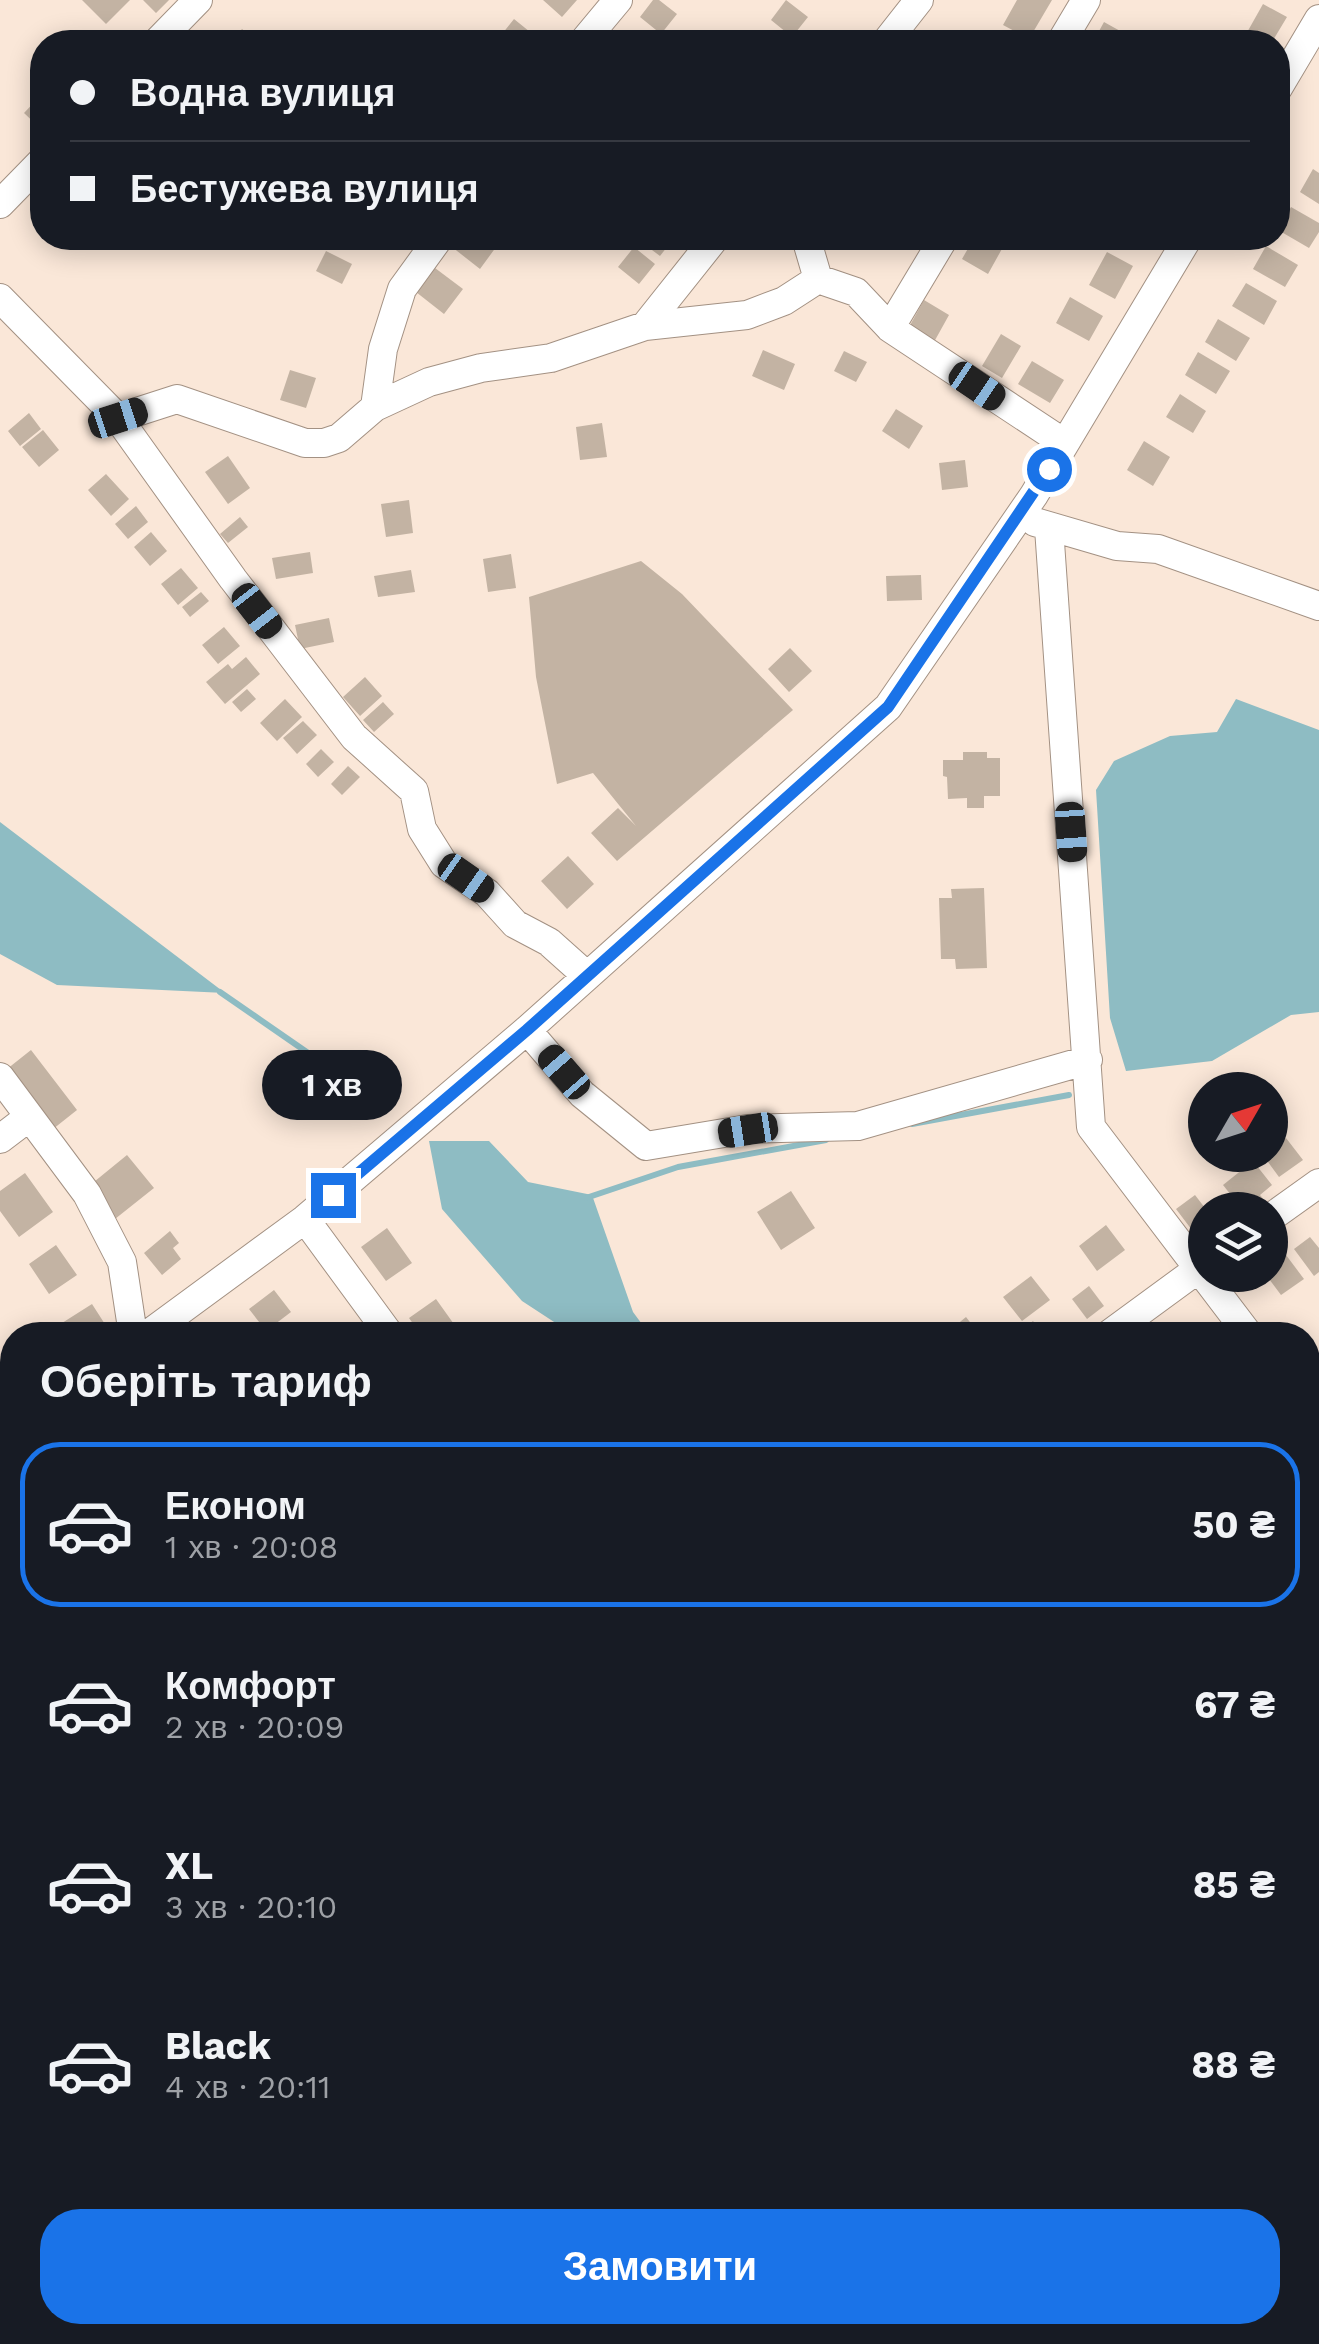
<!DOCTYPE html>
<html lang="uk">
<head>
<meta charset="utf-8">
<style>
	:root { --surface:#171b24; --page:#20242c; --text:#f1f3f6; --muted:#9ea1a6; --line:#363941; --accent:#1a73e8 }
	body { margin:0; font-family:"Work Sans",sans-serif; background:var(--page); color:var(--text); height:100vh; display:flex; flex-direction:column; font-size:38px; white-space:nowrap }
	* { box-sizing:border-box; margin:0 }
	p { font-size:32px; color:var(--muted) }
	.icon { flex:none; width:55px; height:55px; fill:none; stroke:currentColor; stroke-width:2; stroke-linecap:round; stroke-linejoin:round }
	.map { position:relative; flex:1; overflow:hidden }
	.side { position:absolute; left:0px; top:1322px; width:1320px; height:1022px; display:flex; flex-direction:column; background:var(--surface); border-radius:40px 40px 0 0; box-shadow:0 5px 25px #0003 }
	.side>* { flex:none }
	.hud { position:absolute; left:30px; top:30px; width:1260px; height:220px; border-radius:40px; box-shadow:0 5px 25px #0003; display:grid; align-content:center; height:220px; padding:0 40px; background:var(--surface) }
	.needle { width:65px; rotate:51deg }
	.fabs { position:absolute; left:1188px; top:1072px; display:grid; gap:20px }
	.fabs a { display:grid; place-items:center; width:100px; height:100px; border-radius:50%; background:var(--surface); box-shadow:0 5px 25px #0003; font-size:50px }
	.end { position:absolute; width:45px; height:45px; margin:-22px; border:12px solid #1a73e8; background:#fff; box-shadow:0 0 0 5px #fff }
	.from { border-radius:50% }
	.bubble { position:absolute; height:70px; border-radius:35px; background:var(--surface); box-shadow:0 5px 25px #0003; font-size:32px; font-weight:700; line-height:70px; text-align:center }
	.car { position:absolute; width:30px; height:60px; margin:-30px -15px; border-radius:12px; box-shadow:0 0 8px 2px #0007; background:linear-gradient(#222 24%,#8ab4d8 0 40%,#222 0 76%,#8ab4d8 0 86%,#222 0) }
	.hud b { display:flex; align-items:center; gap:35px; height:95px; font-size:38px }
	.hud b+b { border-top:2px solid var(--line) }
	.hud i { width:25px; height:25px; background:var(--text) }
	ul { padding:0; list-style:none }
	li { display:flex; align-items:center; gap:30px; height:165px; margin:0 20px 15px; padding:0 20px; border:5px solid transparent; border-radius:40px }
	li div { flex:1 }
	li b { display:block; font-size:38px }
	li em { font-style:normal; font-weight:700 }
	li.on { border-color:var(--accent) }
	li>.icon { width:90px; height:90px; stroke-width:1.5 }
	h2 { padding:0 40px; font-size:45px; line-height:120px }
	.primary-button { display:flex; gap:20px; margin-top:auto; padding:20px 40px }
	.primary-button a { flex:1; height:115px; border-radius:40px; background:var(--accent); color:#fff; font-size:40px; font-weight:700; line-height:115px; text-align:center }
	.map>svg:first-child { display:block }
	.water { fill:#8ebcc3 }
	.lines { fill:none; stroke-linecap:round; stroke-linejoin:round }
	.stream { stroke:#8ebcc3; stroke-width:6 }
	.building { fill:#c3b3a3 }
	.minor-casing { stroke:#a39183; stroke-width:30 }
	.minor { stroke:#fff; stroke-width:28 }
	.route { stroke:#1a73e8; stroke-width:12 }
</style>
</head>
<body>
<div class="map">
<svg width="1319" height="2344" viewBox="0 0 1319 2344">
	<rect width="100%" height="100%" fill="#fae7d8"/>
	<path class="water" d="M1236,699L1319,730V1012L1291,1015L1212,1061L1126,1071L1110,1018L1096,790L1114,761L1170,736L1217,732Z
		M0,822L225,993L57,985L0,954Z
		M429,1141H489L528,1182L592,1195L633,1312L650,1335H574L522,1301L442,1209Z"/>
	<g class="lines">
		<path class="stream" d="M220,992L379,1102
			M912,1124L1069,1095
			M586,1198L678,1167L826,1140
			M1170,2332L1183,2344"/>
	</g>
	<path class="building" d="M82,0H130L106,24Z
		M143,0H169L156,13Z
		M543,0H577L562,17Z
		M653,0H659L677,14L661,34L640,17Z
		M786,0L808,17L792,37L771,20Z
		M1017,0H1052L1029,39L1003,25Z
		M1263,4L1287,17L1272,42H1257L1245,36Z
		M514,19L535,36L530,42H503L498,39Z
		M1104,22L1131,37L1127,42H1093Z
		M242,29L258,42H231Z
		M42,94V127L41,129L24,113Z
		M1313,169L1319,173V204L1300,192Z
		M1291,207L1319,223V232L1309,248L1278,230Z
		M459,238H491L499,243L480,269L452,247Z
		M636,238H674L660,256Z
		M974,238H1008L988,274L962,259Z
		M1266,246L1298,265L1285,287L1253,269Z
		M634,247L655,264L639,284L618,267Z
		M326,251L352,264L342,284L316,271Z
		M1107,252L1133,266L1115,299L1089,285Z
		M435,268L463,289L444,314L416,292Z
		M1246,283L1277,301L1264,325L1232,306Z
		M1070,297L1103,316L1089,341L1056,323Z
		M924,300L949,315L934,342L909,327Z
		M1218,319L1250,338L1236,361L1205,342Z
		M1001,334L1021,346L1002,378L982,366Z
		M763,350L795,364L784,390L752,376Z
		M844,351L867,362L856,382L834,371Z
		M1198,352L1230,371L1216,394L1185,375Z
		M1032,361L1064,380L1050,403L1018,384Z
		M290,370L316,378L306,408L280,400Z
		M1180,394L1206,411L1193,433L1166,417Z
		M896,409L923,426L909,449L882,431Z
		M29,413L41,429L20,446L8,431Z
		M602,423L607,457L580,460L576,427Z
		M43,430L59,450L39,467L22,447Z
		M1144,441L1170,457L1153,486L1127,470Z
		M228,456L250,488L228,504L205,472Z
		M965,460L968,487L942,490L939,463Z
		M106,474L129,499L111,516L88,490Z
		M409,500L413,533L386,537L381,504Z
		M136,506L148,522L128,539L115,524Z
		M240,517L248,527L228,543L220,534Z
		M151,532L167,551L150,566L134,547Z
		M310,552L313,573L276,579L272,558Z
		M511,554L516,588L488,592L483,559Z
		M641,561L682,594L793,710L617,861L591,833L618,808L636,826L593,773L557,784L536,677L529,597Z
		M181,568L198,588L178,605L161,584Z
		M411,570L415,592L378,597L374,576Z
		M921,575L922,600L887,601L886,576Z
		M201,592L209,601L190,617L182,607Z
		M329,618L334,642L300,649L295,625Z
		M224,627L240,646L218,664L202,645Z
		M790,648L812,671L789,692L768,669Z
		M246,657L260,674L225,704L206,682L228,664L232,669Z
		M365,677L382,696L360,716L343,697Z
		M247,689L256,699L241,712L232,702Z
		M285,699L302,717L277,741L260,723Z
		M383,702L394,714L374,732L363,720Z
		M303,721L317,735L297,754L283,738Z
		M321,749L334,762L318,777L306,764Z
		M963,752H987V758H1000V796H984V808H967V798L948,799L947,777L943,776V760H963Z
		M348,766L360,777L342,795L331,784Z
		M568,856L594,884L567,909L541,881Z
		M984,888L987,968L956,969L955,959H941L939,898H952L951,889Z
		M31,1050L77,1110L48,1133L2,1073Z
		M1286,1138L1303,1160L1279,1177L1263,1155H1270V1150Z
		M127,1155L154,1188L115,1219L89,1186Z
		M1253,1161L1272,1185L1260,1195L1264,1200L1250,1210H1243L1223,1185Z
		M25,1173L53,1212L19,1237L0,1211V1191Z
		M791,1191L815,1228L781,1250L757,1212Z
		M1195,1195L1205,1208V1232L1198,1238L1176,1209Z
		M1106,1225L1125,1250L1097,1271L1079,1246Z
		M387,1228L412,1263L386,1281L361,1247Z
		M170,1231L179,1243L173,1248L181,1259L162,1275L144,1253Z
		M1310,1237L1319,1248V1272L1314,1276L1294,1249Z
		M56,1245L77,1275L49,1294L29,1264Z
		M1286,1255L1304,1279L1281,1295L1266,1275H1270V1266Z
		M1031,1276L1050,1300L1022,1321L1003,1297Z
		M1089,1286L1104,1306L1087,1319L1072,1299Z
		M274,1290L291,1312L266,1331L249,1309Z
		M436,1299L456,1327L445,1335H421L409,1318Z
		M92,1304L110,1332L105,1335H54L51,1330Z
		M966,1317L980,1335H944Z
		M1033,1321L1044,1335H1015Z
		M1319,1698V1744L1311,1750L1308,1745V1707Z
		M12,1882V1916L0,1899V1891Z
		M1313,1909L1319,1917V1952L1314,1956L1308,1948V1914Z
		M0,1922L12,1940V1956L3,1963L0,1958Z
		M1317,1968L1319,2001L1308,2010V1976Z
		M1319,2077V2133L1312,2138L1308,2133V2109L1311,2106L1308,2102V2086Z
		M12,2268V2299L0,2280Z
		M190,2332H213L220,2344H173Z
		M366,2332H408L392,2344H361L358,2339Z
		M794,2332H826L800,2344Z"/>
	<g class="lines">
		<g class="minor-casing">
			<path id="minor" d="M157,42L198,0
				M583,42L618,0
				M886,42L919,0
				M1061,42L1086,0
				M1278,88L1319,19
				M0,204L42,161
				M806,238L818,279
				M0,298L118,418L233,579L354,737L414,791L422,829L444,864L487,893L515,924L549,942L587,976
				M645,326L715,238
				M890,328L944,238
				M375,407L383,349L402,289L439,238
				M118,418L177,399L305,443H324L339,438L375,407L429,382L481,368L551,358L645,326L747,315L784,301L818,279L856,292L890,328L1064,443
				M1035,522L1117,546L1158,549L1319,606
				M1049,528L1091,1127L1249,1335
				M527,1030L582,1094L646,1146L748,1129L858,1126L1088,1060
				M0,1077L87,1194L122,1262L132,1328L136,1335
				M0,1139L29,1117
				M1270,1218L1319,1183
				M305,1219L390,1335
				M147,1335L305,1219L527,1030L888,707L1034,495L1188,238
				M1108,1335L1205,1264
				M1308,1415L1319,1430
				M0,1441L12,1432
				M1308,1621L1319,1612
				M0,1838L12,1829
				M1308,2046L1319,2038
				M0,2225L12,2217
				M839,2332L841,2344
				M293,2344L310,2332"/>
		</g>
		<use href="#minor" class="minor"/>
	</g>
	<g class="lines">
		<path class="route" d="M333,1195L527,1030L888,707L1049,469"/>
	</g>
</svg>
<div class="fabs">
<a><svg class="needle" viewBox="-14 -14 28 28"><path d="M0-13l5 13h-10z" fill="#e53935"/><path d="M0 13l5-13h-10z" fill="#9ea1a6"/></svg></a>
<a><svg class="icon" aria-label="layers" viewBox="0 0 24 24"><path d="M12 4l9 5-9 5-9-5zM3 14l9 5 9-5"/></svg></a>
</div>
<i class="end from" style="left:1049px;top:469px"></i>
<i class="end" style="left:333px;top:1195px"></i>
<div class="bubble" style="left:262px;top:1050px;width:140px">1 хв</div>
<i class="car" style="left:977px;top:386px;rotate:124deg"></i>
<i class="car" style="left:118px;top:418px;rotate:72deg"></i>
<i class="car" style="left:257px;top:611px;rotate:142deg"></i>
<i class="car" style="left:1071px;top:832px;rotate:176deg"></i>
<i class="car" style="left:466px;top:878px;rotate:125deg"></i>
<i class="car" style="left:564px;top:1072px;rotate:319deg"></i>
<i class="car" style="left:748px;top:1130px;rotate:261deg"></i>
<div class="hud">
<b><i class="from"></i>Водна вулиця</b>
<b><i></i>Бестужева вулиця</b>
</div>
<section class="side">
<h2>Оберіть тариф</h2>
<ul>
<li class="on"><svg class="icon" aria-label="car" viewBox="0 0 24 24"><path d="M5 17H2v-5l4-1 3-4h7l3 4 3 1v5h-3M9 17h6M6 11h13"/><circle cx="7" cy="17" r="2"/><circle cx="17" cy="17" r="2"/></svg><div><b>Економ</b><p>1 хв · 20:08</p></div><em>50 ₴</em></li>
<li><svg class="icon" aria-label="car" viewBox="0 0 24 24"><path d="M5 17H2v-5l4-1 3-4h7l3 4 3 1v5h-3M9 17h6M6 11h13"/><circle cx="7" cy="17" r="2"/><circle cx="17" cy="17" r="2"/></svg><div><b>Комфорт</b><p>2 хв · 20:09</p></div><em>67 ₴</em></li>
<li><svg class="icon" aria-label="car" viewBox="0 0 24 24"><path d="M5 17H2v-5l4-1 3-4h7l3 4 3 1v5h-3M9 17h6M6 11h13"/><circle cx="7" cy="17" r="2"/><circle cx="17" cy="17" r="2"/></svg><div><b>XL</b><p>3 хв · 20:10</p></div><em>85 ₴</em></li>
<li><svg class="icon" aria-label="car" viewBox="0 0 24 24"><path d="M5 17H2v-5l4-1 3-4h7l3 4 3 1v5h-3M9 17h6M6 11h13"/><circle cx="7" cy="17" r="2"/><circle cx="17" cy="17" r="2"/></svg><div><b>Black</b><p>4 хв · 20:11</p></div><em>88 ₴</em></li>
</ul>
<div class="primary-button"><a>Замовити</a></div>
</section>
</div>
</body>
</html>
